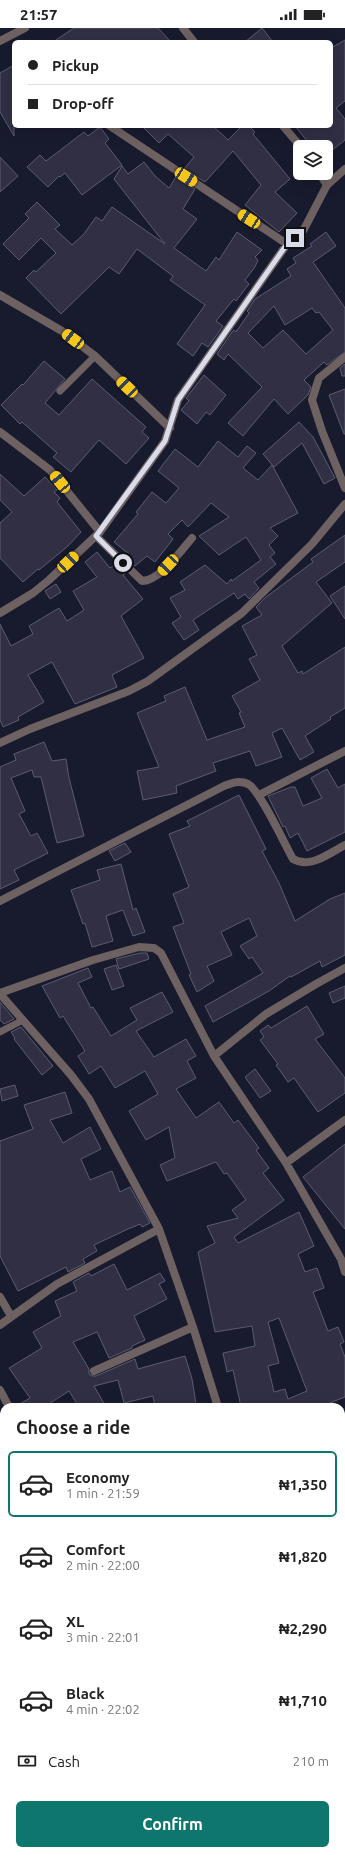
<!DOCTYPE html>
<html lang="en">
<head>
<meta charset="utf-8">
<style>
	:root { --surface:#fff; --page:#f2f2f2; --text:#222; --muted:#767676; --line:#e0e0e0; --accent:#0f766e }
	body { margin:0; font-family:Ubuntu,sans-serif; background:var(--page); color:var(--text); height:100vh; display:flex; flex-direction:column; font-size:15px; white-space:nowrap }
	* { box-sizing:border-box; margin:0 }
	p { font-size:13px; color:var(--muted) }
	.icon { flex:none; width:22px; height:22px; fill:none; stroke:currentColor; stroke-width:2; stroke-linecap:round; stroke-linejoin:round }
	.map { position:relative; flex:1; overflow:hidden }
	.side { position:absolute; left:0px; top:1375px; width:345px; height:452px; display:flex; flex-direction:column; background:var(--surface); border-radius:12px 12px 0 0; box-shadow:0 4px 16px #0002 }
	.side>* { flex:none }
	.hud { position:absolute; left:12px; top:12px; width:321px; height:88px; border-radius:6px; box-shadow:0 4px 16px #0002; display:grid; align-content:center; height:88px; padding:0 16px; background:var(--surface) }
	.buttons { position:absolute; left:293px; top:112px; display:grid; gap:8px }
	.buttons a { display:grid; place-items:center; width:40px; height:40px; border-radius:6px; background:var(--surface); box-shadow:0 4px 16px #0002; font-size:20px }
	.end { position:absolute; width:18px; height:18px; margin:-9px; border:5px solid #d9dcea; background:#111; box-shadow:0 0 0 2px #111 }
	.from { border-radius:50% }
	.car { position:absolute; width:12px; height:24px; margin:-12px -6px; border-radius:5px; box-shadow:0 0 3px 1px #0007; background:linear-gradient(#f5c518 24%,#345 0 40%,#f5c518 0 76%,#345 0 86%,#f5c518 0) }
	.hud b { display:flex; align-items:center; gap:14px; height:38px; font-size:15px }
	.hud b+b { border-top:1px solid var(--line) }
	.hud i { width:10px; height:10px; background:var(--text) }
	ul { padding:0; list-style:none }
	li { display:flex; align-items:center; gap:12px; height:66px; margin:0 8px 6px; padding:0 8px; border:2px solid transparent; border-radius:6px }
	li div { flex:1 }
	li b { display:block; font-size:15px }
	li em { font-style:normal; font-weight:700 }
	li.active { border-color:var(--accent) }
	li>.icon { width:36px; height:36px; stroke-width:1.5 }
	h2 { padding:0 16px; font-size:18px; line-height:48px }
	.pay { display:flex; align-items:center; gap:10px; height:44px; padding:0 16px; font-size:15px }
	.pay p { margin-inline-start:auto }
	.button { display:flex; gap:8px; margin-top:auto; padding:8px 16px }
	.button a { flex:1; height:46px; border-radius:6px; background:var(--accent); color:#fff; font-size:16px; font-weight:700; line-height:46px; text-align:center }
	.status { display:flex; justify-content:space-between; align-items:center; height:28px; padding:0 20px; background:var(--surface); direction:ltr }
	.status svg { height:11px; fill:currentColor }
	.map>svg:first-child { display:block }
	.building { fill:#312f44; stroke:#5c5b72; fill-rule:evenodd }
	.lines { fill:none; stroke-linecap:round; stroke-linejoin:round }
	.lane { stroke:#6e6161; stroke-width:7 }
	.street { stroke:#6e6161; stroke-width:8 }
	.route { stroke:#d9dcea; stroke-width:5 }
</style>
</head>
<body>
<div class="status"><b>21:57</b><svg viewBox="0 0 49 12"><path d="M0 12V9h3v3zM5 12V6h3v6zM10 12V3h3v9zM15 12V0h3v12zM26 1h20v11H26zM47 4h2v5h-2z"/></svg></div>
<div class="map">
<svg width="345" height="1827" viewBox="0 0 345 1827">
	<rect width="100%" height="100%" fill="#181b2e"/>
	<path class="building" d="M74,0H158L171,14H53Z
		M262,0L273,14H245Z
		M345,12V73L336,80L345,91V112L326,127V119H312L295,98H331V20Z
		M14,37V108L0,84V45Z
		M142,98H213L228,112L242,98H249L255,104L253,106L290,151L275,164L297,185L279,204L245,177L261,157L233,123L205,154L184,141L194,129L168,106L159,115Z
		M100,99L109,111L105,115L122,137L82,167L65,145L60,149L59,148L48,159L27,139L40,127L46,133L84,104L88,108Z
		M0,129L18,148L0,164Z
		M144,134L155,148L169,160L176,149L195,161L183,181L197,191L174,220L206,243L216,229L219,232L237,204L262,222L255,229L258,232L255,239L245,252L249,256L236,273L234,271L216,293L223,298L208,319L202,315L193,328L177,316L205,277L170,252L173,248L137,221L119,246L109,239L61,286L26,250L34,242L36,244L56,225L41,210L19,232L3,216L29,190L25,186L37,174L60,197L55,201L72,217L84,206L96,189L102,193L112,179L165,216L114,151L122,138L128,146Z
		M326,204L336,218L313,234L345,280V324L327,337L324,334L304,352L311,359L308,367L288,386L274,371L243,408L228,395L262,359L228,326L224,332L217,326L232,304L234,302L236,304L249,285L247,283L255,271L291,248L287,241L296,235L293,230L312,218L310,216ZM274,278L285,297L312,280L316,285L319,284L333,302L306,326L283,302L263,320L248,305Z
		M44,333L65,351L45,375L59,387L92,351L146,399L142,404L149,410L126,436L99,412L71,444L53,429L57,425L22,394L20,396L1,377L22,356L23,357Z
		M345,336V348H342L340,340Z
		M204,347L226,367L210,387L206,384L197,396L181,382L189,373L186,370Z
		M345,361V406H344L329,367Z
		M299,394L313,409L335,450L324,456L302,415L274,439L263,426Z
		M218,413L238,429L247,418L256,425L243,440L258,452L272,437L298,485L270,500L278,508L269,517L275,525L270,529L276,536L254,554L259,560L249,571L245,566L238,571L234,565L193,592L199,602L184,612L172,595L181,589L170,570L185,562L180,554L205,537L227,556L231,551L232,553L261,532L246,509L219,527L199,508L229,489L211,475L188,499L182,492L168,506L173,511L155,534L147,528L135,538L125,529L129,526L114,514L138,486L136,484L152,464L166,475L179,460L158,443L175,421L198,439Z
		M0,446L24,468L45,449L57,462L54,464L60,470L57,474L81,504L68,518L39,542L38,541L23,554L0,530V495L12,484L0,472Z
		M345,507V534L316,554L332,575L282,618L298,645L302,643L303,646L345,619V680L330,689L331,691L305,708L314,724L300,732L282,700L272,705L282,729L256,738L250,723L213,735L216,743L176,758L177,765L143,772L137,743L159,739L137,685L166,673L164,668L185,659L207,712L245,699L239,685L241,684L232,668L260,652L249,631L257,627L242,598L262,587L256,579L266,569L313,534L311,531Z
		M97,524L110,540L116,536L126,545L123,547L143,571L121,588L144,630L112,647L117,659L75,676L52,634L28,647L44,674L18,689L19,692L3,699L0,692V596L11,618L33,606L29,598L59,580L67,593L84,582L73,563L97,549L85,534Z
		M56,556L61,564L50,571L45,563Z
		M345,558V591L330,568Z
		M44,714L52,733L66,731L69,750L84,808L57,815L41,749H34L32,742L11,750L25,783L19,786L31,808L37,805L48,825L14,842L19,852L0,861V739L16,732L14,726Z
		M327,741L338,760L345,756V804L307,823L298,805L290,810L285,798L283,799L268,768L291,759H295L303,778L322,770L311,750Z
		M239,767L266,821L262,823L279,855L295,893L330,871L345,865V927L322,939L320,933L291,949L290,948L269,963L213,994L205,978L263,945L252,929L249,931L240,918L257,908L249,890L221,904L232,927L207,938L214,953L197,964L189,947L191,946L173,899L184,895L173,866L189,859L169,806L190,798L187,793Z
		M125,815L131,824L115,833L109,823Z
		M121,836L133,882L136,880L145,904L133,908L123,882L106,888L113,913L92,919L85,895L83,896L71,862L100,852L97,842Z
		M140,925H147L149,931L119,941L116,931Z
		M116,937L124,958L112,962L104,941Z
		M88,940L92,949L78,955L91,980L93,979L111,1008L137,992L130,980L162,964L173,984L136,1003L154,1029L186,1011L196,1028L187,1033L196,1050L176,1061L196,1090L219,1074L234,1095L238,1092L259,1120L256,1122L269,1140L263,1145L284,1172L234,1209L238,1215L299,1184L314,1218L298,1226L305,1244L317,1240L324,1260L313,1264L328,1303L338,1299L344,1314L340,1316L345,1329V1369L319,1379H241L233,1342L227,1344L223,1325L255,1318L252,1298L215,1304L198,1224L215,1215L207,1198L238,1190L232,1182L246,1172L227,1145L224,1146L216,1134L167,1153L160,1137L175,1130L169,1099L146,1112L129,1083L158,1066L145,1043L115,1060L101,1038L89,1046L78,1028L85,1023L63,988L60,990L42,958ZM279,1290L307,1363L288,1371L285,1361L274,1364L268,1338L279,1335L268,1294Z
		M345,958V970L333,975L329,965Z
		M0,974L14,991L4,996L0,992Z
		M307,978L324,1006L315,1011L345,1050V1065L318,1084L294,1050L288,1054L276,1037L278,1036L260,1012L264,1009L260,1003L268,997L271,1000Z
		M21,999L53,1038L42,1047L14,1011L15,1010L11,1004Z
		M255,1041L271,1063L260,1070L245,1049Z
		M15,1057L18,1068L2,1073L0,1061Z
		M65,1064L72,1085L50,1092L63,1115L90,1099L101,1121L81,1131L90,1152L112,1143L120,1164L130,1159L150,1195L142,1199L140,1196L128,1201L94,1217L97,1223L83,1231L85,1235L68,1244L66,1239L18,1263L0,1228V1113L33,1101L24,1077Z
		M345,1116V1201L303,1149Z
		M114,1236L127,1262L160,1245L165,1253L159,1256L167,1271L134,1288L145,1312L132,1318V1320L109,1330L97,1304L73,1314L89,1341V1346L93,1348H96L135,1331L138,1341L185,1328L192,1351L196,1376L181,1379H155L153,1368L124,1375L118,1352L94,1358L106,1379H79L69,1363L44,1379H15L30,1370L9,1340L42,1320L33,1304L61,1288L55,1273L77,1263L73,1254L89,1245L91,1248Z"/>
	<g class="lines">
		<path class="lane" d="M60,363L95,328
			M0,1004L23,992"/>
		<path class="street" d="M183,0L194,14
			M0,13L25,0
			M110,98L287,216
			M283,98L301,119
			M319,145L327,157
			M0,267L62,303L95,328L170,400
			M345,329L319,350L312,372L322,403L345,460
			M0,404L50,442L100,504
			M96,508L142,553C159,553 181,523 192,510
			M0,585L33,565L49,552L100,504L165,413L178,372L287,216L302,205L327,157L345,141
			M0,715L30,701L129,663L148,653L242,585L312,516L345,476
			M259,767L345,723
			M0,873L224,758C232,755 239,752 248,756C260,762 285,817 293,831C311,841 329,825 345,817
			M0,965L93,932L139,919L154,920L161,925L214,1028L286,1135L341,1231L345,1244
			M0,966L71,1047L89,1071L159,1201L193,1299L218,1379
			M214,1028L266,986L316,956L345,940
			M286,1135L345,1092
			M0,1269L11,1288
			M0,1297L57,1256L159,1201
			M94,1343L193,1299
			M0,1362L9,1379
			M341,1573L345,1571
			M0,1594L4,1592
			M0,1656L4,1668
			M341,1681L345,1685
			M51,1823L54,1827
			M191,1823L194,1827
			M107,1827L110,1823"/>
	</g>
	<g class="lines">
		<path class="route" d="M123,535L96,508L165,413L178,372L287,216L295,210"/>
	</g>
</svg>
<div class="buttons">
<a><svg class="icon" aria-label="layers" viewBox="0 0 24 24"><path d="M12 4l9 5-9 5-9-5zM3 14l9 5 9-5"/></svg></a>
</div>
<i class="end from" style="left:123px;top:535px"></i>
<i class="end" style="left:295px;top:210px"></i>
<i class="car" style="left:186px;top:149px;rotate:123deg"></i>
<i class="car" style="left:249px;top:191px;rotate:303deg"></i>
<i class="car" style="left:73px;top:311px;rotate:307deg"></i>
<i class="car" style="left:127px;top:359px;rotate:314deg"></i>
<i class="car" style="left:60px;top:454px;rotate:321deg"></i>
<i class="car" style="left:68px;top:534px;rotate:47deg"></i>
<i class="car" style="left:168px;top:537px;rotate:223deg"></i>
<div class="hud">
<b><i class="from"></i>Pickup</b>
<b><i></i>Drop-off</b>
</div>
<section class="side">
<h2>Choose a ride</h2>
<ul>
<li class="active"><svg class="icon" aria-label="car" viewBox="0 0 24 24"><path d="M5 17H2v-5l4-1 3-4h7l3 4 3 1v5h-3M9 17h6M6 11h13"/><circle cx="7" cy="17" r="2"/><circle cx="17" cy="17" r="2"/></svg><div><b>Economy</b><p>1 min · 21:59</p></div><em>₦1,350</em></li>
<li><svg class="icon" aria-label="car" viewBox="0 0 24 24"><path d="M5 17H2v-5l4-1 3-4h7l3 4 3 1v5h-3M9 17h6M6 11h13"/><circle cx="7" cy="17" r="2"/><circle cx="17" cy="17" r="2"/></svg><div><b>Comfort</b><p>2 min · 22:00</p></div><em>₦1,820</em></li>
<li><svg class="icon" aria-label="car" viewBox="0 0 24 24"><path d="M5 17H2v-5l4-1 3-4h7l3 4 3 1v5h-3M9 17h6M6 11h13"/><circle cx="7" cy="17" r="2"/><circle cx="17" cy="17" r="2"/></svg><div><b>XL</b><p>3 min · 22:01</p></div><em>₦2,290</em></li>
<li><svg class="icon" aria-label="car" viewBox="0 0 24 24"><path d="M5 17H2v-5l4-1 3-4h7l3 4 3 1v5h-3M9 17h6M6 11h13"/><circle cx="7" cy="17" r="2"/><circle cx="17" cy="17" r="2"/></svg><div><b>Black</b><p>4 min · 22:02</p></div><em>₦1,710</em></li>
</ul>
<div class="pay"><svg class="icon" aria-label="cash" viewBox="0 0 24 24"><path d="M3 7h18v10H3z"/><circle cx="12" cy="12" r="2"/></svg>Cash<p>210 m</p></div>
<div class="button"><a>Confirm</a></div>
</section>
</div>
</body>
</html>
